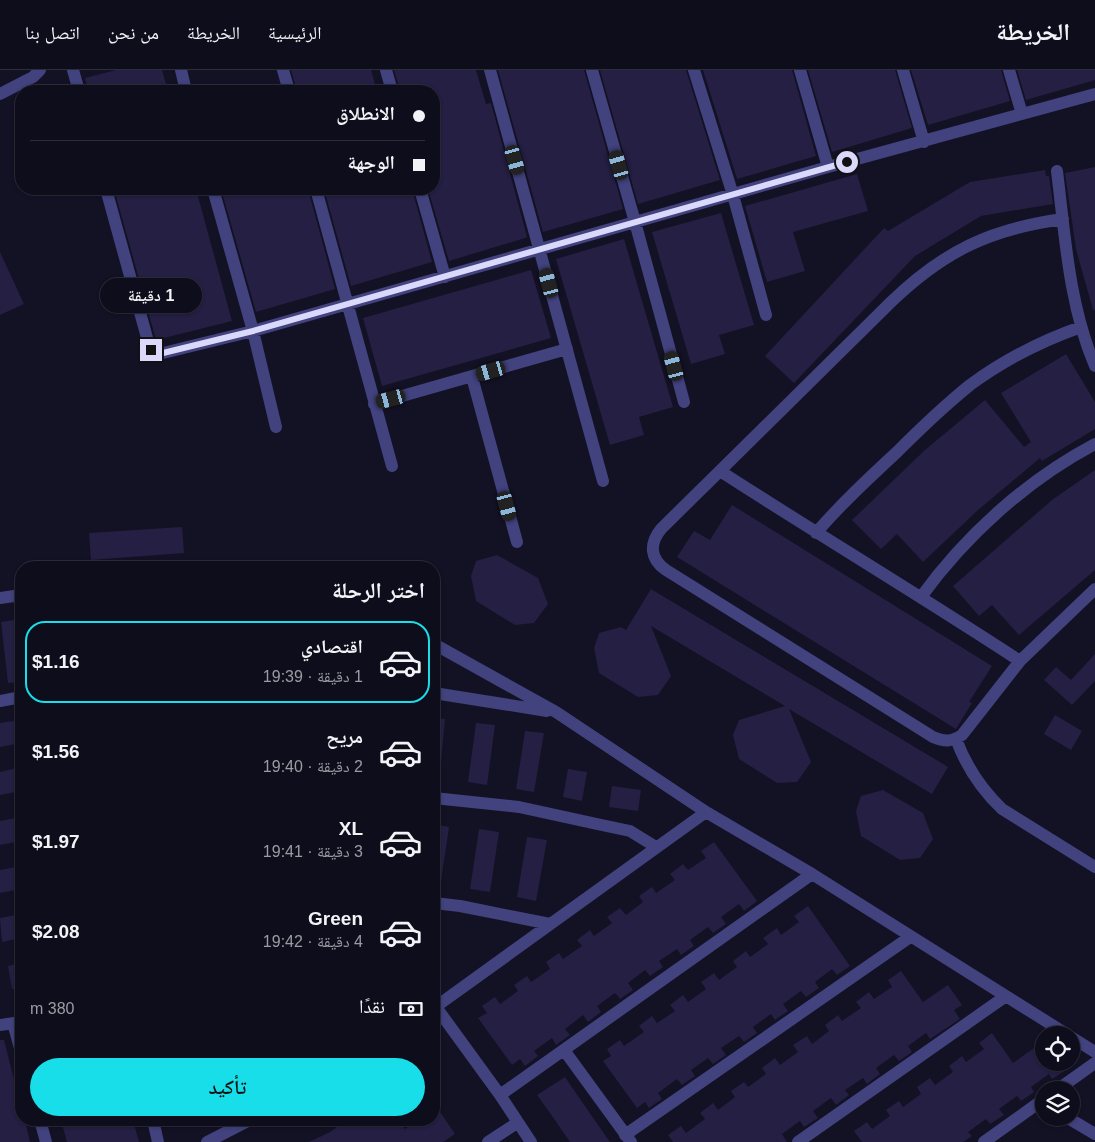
<!DOCTYPE html>
<html lang="ar">
<head>
<meta charset="utf-8">
<style>
	:root { --surface:#0e0d1b; --page:#171624; --text:#f1f3f6; --muted:#9b9ca3; --line:#2e2d3a; --accent:#17dee8 }
	body { margin:0; font-family:Arial,"Noto Naskh Arabic",sans-serif; background:var(--page); color:var(--text); direction:rtl; height:100vh; display:flex; flex-direction:column; font-size:19px; white-space:nowrap }
	* { box-sizing:border-box; margin:0 }
	p { font-size:16px; color:var(--muted) }
	.icon { flex:none; width:28px; height:28px; fill:none; stroke:currentColor; stroke-width:2; stroke-linecap:round; stroke-linejoin:round }
	.map { position:relative; flex:1; overflow:hidden; direction:ltr }
	.panel { position:absolute; left:15px; top:491px; width:425px; height:565px; display:flex; flex-direction:column; background:var(--surface); border-radius:20px; box-shadow:0 1px 4px #0004,0 0 0 1px var(--line); direction:rtl }
	.panel>* { flex:none }
	.hud { position:absolute; left:15px; top:15px; width:425px; height:110px; border-radius:20px; box-shadow:0 1px 4px #0004,0 0 0 1px var(--line); direction:rtl; display:grid; align-content:center; height:110px; padding:0 15px; background:var(--surface) }
	.tools { position:absolute; left:1035px; top:956px; display:grid; gap:10px }
	.tools a { display:grid; place-items:center; width:45px; height:45px; border-radius:50%; background:var(--surface); box-shadow:0 1px 4px #0004,0 0 0 1px var(--line); font-size:25px }
	.end { position:absolute; width:22px; height:22px; margin:-11px; border:6px solid #dad8fb; background:#111; box-shadow:0 0 0 2px #111 }
	.from { border-radius:50% }
	.bubble { position:absolute; height:35px; border-radius:18px; background:var(--surface); box-shadow:0 1px 4px #0004,0 0 0 1px var(--line); font-size:16px; font-weight:600; line-height:35px; text-align:center; direction:rtl }
	.car { position:absolute; width:15px; height:30px; margin:-15px -8px; border-radius:6px; box-shadow:0 0 4px 1px #0007; background:linear-gradient(#222 24%,#8ab4d8 0 40%,#222 0 76%,#8ab4d8 0 86%,#222 0) }
	.hud b { display:flex; align-items:center; gap:18px; height:48px; font-size:19px }
	.hud b+b { border-top:1px solid var(--line) }
	.hud i { width:12px; height:12px; background:var(--text) }
	ul { padding:0; list-style:none }
	li { display:flex; align-items:center; gap:15px; height:82px; margin:0 10px 8px; padding:0 5px; border:2px solid transparent; border-radius:20px }
	li div { flex:1 }
	li b { display:block; font-size:19px }
	li em { font-style:normal; font-weight:600 }
	li.selected { border-color:var(--accent) }
	li>.icon { width:45px; height:45px; stroke-width:1.5 }
	h2 { padding:0 15px; font-size:22px; line-height:60px }
	.pay { display:flex; align-items:center; gap:12px; height:55px; padding:0 15px; font-size:19px }
	.pay p { margin-inline-start:auto }
	.button { display:flex; gap:10px; margin-top:auto; padding:10px 15px }
	.button a { flex:1; height:58px; border-radius:30px; background:var(--accent); color:#111; font-size:20px; font-weight:600; line-height:58px; text-align:center }
	header { display:flex; align-items:center; gap:30px; box-sizing:border-box; height:70px; padding:0 25px; background:var(--surface); border-bottom:1px solid var(--line) }
	header strong { font-size:24px }
	nav { display:flex; gap:28px; margin-inline-start:auto; font-size:18px }
	.map>svg:first-child { display:block }
	.building { fill:#241f43 }
	.lines { fill:none; stroke-linecap:round; stroke-linejoin:round }
	.street { stroke:#41427e; stroke-width:12 }
	.route { stroke:#dad8fb; stroke-width:6 }
</style>
</head>
<body>
<header>
<strong>الخريطة</strong>
<nav><a>الرئيسية</a><a>الخريطة</a><a>من نحن</a><a>اتصل بنا</a></nav>
</header>
<div class="map">
<svg width="1095" height="1072" viewBox="0 0 1095 1072">
	<rect width="100%" height="100%" fill="#131124"/>
	<path class="building" d="M116,0H162L168,21H88L85,8Z
		M291,0H371L377,21H297Z
		M394,0H476L486,34L491,33L527,167L525,168L449,191L428,119H434V21H400Z
		M498,0H584L623,139L543,162Z
		M600,0H686L720,110L638,134Z
		M703,0H792L816,86L737,109Z
		M808,0H895L912,58L832,82Z
		M911,0H1001L1010,31L928,55Z
		M1017,0H1095V10L1026,30Z
		M1095,97V240H1093L1076,179L1065,103Z
		M1045,100L1046,106H1049L1053,134L981,146L915,186L794,313L765,286L884,158L888,161L970,112Z
		M857,104L868,141L793,162L805,201L767,212L745,136Z
		M114,119H196L232,251L156,270Z
		M221,119H308L335,219L256,242Z
		M324,119H412L432,192L351,216Z
		M721,143L754,255L719,265L725,284L691,294L652,162Z
		M624,169L673,337L639,347L644,365L610,375L556,189Z
		M0,182L24,234L0,245Z
		M531,200L551,268L382,316L363,248Z
		M1066,284L1095,332V359L1042,391L1040,388L978,440L923,492L897,464L881,479L852,450L925,380L985,330L1024,377L1031,372L1001,323Z
		M1095,400V500L1019,565L992,535L979,546L953,516L1052,430Z
		M732,435L992,596L969,632L972,633L956,659L677,487L694,461L710,470Z
		M182,457L184,483L91,490L89,463Z
		M497,485L538,508L548,534L534,553L515,555L476,531L471,506L476,491Z
		M651,519L948,697L932,724L789,639L811,692L797,712L777,713L739,689L733,665L739,650L785,636L651,556L671,606L658,625L638,627L599,603L594,578L599,563L621,557L626,560Z
		M20,549L21,612L8,613L1,552Z
		M1095,584V611L1072,635L1044,610L1056,597L1071,610Z
		M1055,645L1082,661L1071,680L1044,664Z
		M434,648L445,649L441,693H434Z
		M19,650L21,673L0,677V653Z
		M476,653L495,655L487,715L468,712Z
		M525,661L544,663L534,722L516,719Z
		M21,697V721L0,725V702Z
		M568,699L587,702L582,731L563,727Z
		M612,716L641,720L638,741L609,737Z
		M883,720L923,743L933,769L920,788L900,790L861,766L856,741L861,726Z
		M21,747V771L0,775V751Z
		M434,754L449,757L440,818L434,817Z
		M479,759L499,762L490,822L470,819Z
		M527,767L547,770L536,831L517,827Z
		M714,772L757,831L744,841L739,834L721,847L726,854L713,863L708,857L690,870L694,876L681,885L677,879L659,891L663,897L650,906L645,900L628,913L633,920L620,929L615,923L597,936L601,942L588,952L583,945L565,959L570,965L556,975L552,968L534,981L538,986L525,996L520,989L512,995L478,948L487,943L482,936L495,927L500,934L518,921L514,915L527,906L531,912L550,899L546,892L559,883L563,889L582,876L577,870L590,860L594,866L612,853L607,847L620,838L626,845L643,832L639,826L652,817L656,823L675,810L670,804L683,794L688,800L706,788L701,781Z
		M21,796V819L0,823V800Z
		M808,836L850,896L837,905L832,899L815,912L819,918L806,927L801,921L783,934L788,941L775,950L771,944L753,957L757,963L744,972L739,966L721,978L726,985L713,994L708,988L691,1000L695,1006L682,1015L677,1009L658,1023L662,1029L649,1038L645,1032L637,1038L603,991L611,986L607,979L620,970L624,976L644,962L639,956L652,946L657,953L675,941L670,935L683,925L688,932L706,919L701,912L714,903L719,910L737,897L733,891L746,881L750,887L768,874L763,868L777,858L781,865L799,852L794,846Z
		M21,844V868L2,872L0,848Z
		M21,893V917L12,919L8,896Z
		M901,901L923,932L948,915L962,935L954,940L960,949L930,969L926,963L908,976L912,982L899,991L894,985L876,998L880,1004L867,1014L863,1008L845,1020L849,1025L836,1035L831,1028L813,1041L818,1048L804,1057L800,1051L782,1064L787,1072H673L668,1065L681,1056L686,1063L705,1049L700,1043L713,1033L718,1040L735,1027L731,1021L744,1012L748,1017L766,1004L762,998L775,988L780,995L798,982L793,975L807,966L812,974L829,961L825,955L838,945L842,951L861,938L856,932L869,922L874,929L892,917L888,910Z
		M992,963L1013,993L1044,971V992H1061L1066,1000L1052,1009L1049,1004L1031,1017L1034,1022L1021,1031L1017,1026L999,1039L1004,1045L990,1054L986,1049L968,1062L972,1066L963,1072H862L854,1061L867,1052L872,1059L890,1046L886,1040L899,1031L903,1037L921,1024L917,1017L930,1008L935,1015L953,1002L949,996L962,986L966,992L984,979L979,973Z
		M0,970H4L21,1037V1050H25L30,1072H0Z
		M565,1007L589,1042L610,1072H570L550,1043L537,1025Z
		M434,1033L455,1064L443,1072H309L330,1062L347,1050H398L405,1059L418,1050H434Z
		M61,1050H133L139,1072H67Z"/>
	<g class="lines">
		<path class="street" d="M73,0L79,21
			M181,0L186,21
			M283,0L289,21
			M386,0L392,21
			M490,0L603,411
			M592,0L635,152L684,332
			M694,0L733,125L766,245
			M800,0L828,97
			M903,0L924,72
			M1009,0L1022,44
			M0,24L33,7L40,0
			M1057,101C1065,166 1069,235 1095,296
			M106,119L149,275L154,283L159,284L253,261L828,97L1095,24
			M213,119L253,261L276,357
			M316,119L392,396
			M420,119L445,207
			M1063,149C990,159 944,181 891,232L661,459C649,474 650,489 666,500L933,667C945,672 951,672 962,665L1020,591L1095,519
			M472,307L517,472
			M374,334L567,279
			M720,401C819,465 921,526 1020,591
			M816,463C841,434 869,408 897,382C920,359 944,336 970,315C1004,290 1041,271 1081,257
			M921,527C966,465 1027,410 1095,374
			M0,528L21,525
			M434,574L556,642L706,742L812,804L1068,965
			M434,623L547,641
			M0,631L21,627
			M956,669C966,696 981,719 1002,739L1095,797
			M434,728L519,737L597,754L630,761L656,777
			M434,833L460,836L550,854
			M434,937H436L500,1025L531,1072
			M434,938L706,742
			M13,953L21,982
			M0,955L21,952
			M1071,967L1095,982
			M564,980L631,1072
			M1057,1020L1095,993
			M500,1025L812,804
			M1068,1048L1095,1064
			M40,1050L46,1072
			M153,1050L158,1072
			M625,1065L910,867
			M207,1072L250,1050
			M488,1072L517,1053
			M798,1072L1006,926
			M984,1072L1044,1029"/>
	</g>
	<g class="lines">
		<path class="route" d="M151,280L159,284L253,261L847,92"/>
	</g>
</svg>
<div class="tools">
<a><svg class="icon" aria-label="locate" viewBox="0 0 24 24"><circle cx="12" cy="12" r="6"/><path d="M12 2v4M12 18v4M2 12h4M18 12h4"/></svg></a>
<a><svg class="icon" aria-label="layers" viewBox="0 0 24 24"><path d="M12 4l9 5-9 5-9-5zM3 14l9 5 9-5"/></svg></a>
</div>
<i class="end from" style="left:847px;top:92px"></i>
<i class="end" style="left:151px;top:280px"></i>
<div class="bubble" style="left:100px;top:208px;width:102px">1 دقيقة</div>
<i class="car" style="left:515px;top:90px;rotate:164deg"></i>
<i class="car" style="left:619px;top:95px;rotate:344deg"></i>
<i class="car" style="left:549px;top:213px;rotate:345deg"></i>
<i class="car" style="left:674px;top:296px;rotate:345deg"></i>
<i class="car" style="left:491px;top:301px;rotate:254deg"></i>
<i class="car" style="left:391px;top:329px;rotate:255deg"></i>
<i class="car" style="left:507px;top:436px;rotate:165deg"></i>
<div class="hud">
<b><i class="from"></i>الانطلاق</b>
<b><i></i>الوجهة</b>
</div>
<section class="panel">
<h2>اختر الرحلة</h2>
<ul>
<li class="selected"><svg class="icon" aria-label="car" viewBox="0 0 24 24"><path d="M5 17H2v-5l4-1 3-4h7l3 4 3 1v5h-3M9 17h6M6 11h13"/><circle cx="7" cy="17" r="2"/><circle cx="17" cy="17" r="2"/></svg><div><b>اقتصادي</b><p>1 دقيقة · 19:39</p></div><em>$1.16</em></li>
<li><svg class="icon" aria-label="car" viewBox="0 0 24 24"><path d="M5 17H2v-5l4-1 3-4h7l3 4 3 1v5h-3M9 17h6M6 11h13"/><circle cx="7" cy="17" r="2"/><circle cx="17" cy="17" r="2"/></svg><div><b>مريح</b><p>2 دقيقة · 19:40</p></div><em>$1.56</em></li>
<li><svg class="icon" aria-label="car" viewBox="0 0 24 24"><path d="M5 17H2v-5l4-1 3-4h7l3 4 3 1v5h-3M9 17h6M6 11h13"/><circle cx="7" cy="17" r="2"/><circle cx="17" cy="17" r="2"/></svg><div><b>XL</b><p>3 دقيقة · 19:41</p></div><em>$1.97</em></li>
<li><svg class="icon" aria-label="car" viewBox="0 0 24 24"><path d="M5 17H2v-5l4-1 3-4h7l3 4 3 1v5h-3M9 17h6M6 11h13"/><circle cx="7" cy="17" r="2"/><circle cx="17" cy="17" r="2"/></svg><div><b>Green</b><p>4 دقيقة · 19:42</p></div><em>$2.08</em></li>
</ul>
<div class="pay"><svg class="icon" aria-label="cash" viewBox="0 0 24 24"><path d="M3 7h18v10H3z"/><circle cx="12" cy="12" r="2"/></svg>نقدًا<p>380 m</p></div>
<div class="button"><a>تأكيد</a></div>
</section>
</div>
</body>
</html>
